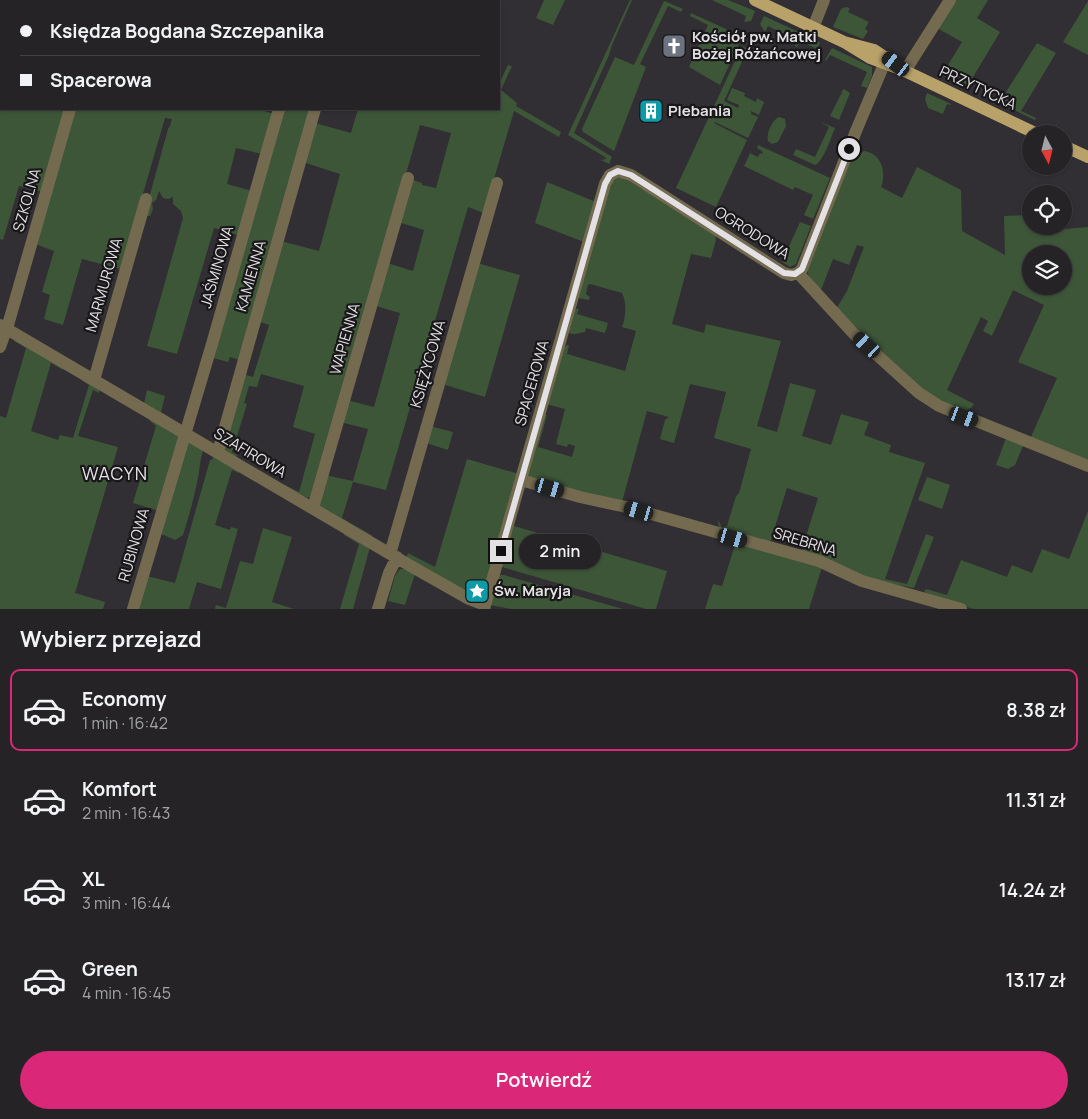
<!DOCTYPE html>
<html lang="pl">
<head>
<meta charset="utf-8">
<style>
	:root { --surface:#252326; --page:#2d2b2e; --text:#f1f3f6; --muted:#a3a4a7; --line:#424043; --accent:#db2777 }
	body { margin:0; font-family:Manrope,sans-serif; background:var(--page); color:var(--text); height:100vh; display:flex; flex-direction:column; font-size:19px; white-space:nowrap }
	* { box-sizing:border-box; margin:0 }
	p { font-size:16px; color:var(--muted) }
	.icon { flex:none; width:28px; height:28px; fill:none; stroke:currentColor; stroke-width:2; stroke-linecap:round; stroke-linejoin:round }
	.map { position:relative; height:609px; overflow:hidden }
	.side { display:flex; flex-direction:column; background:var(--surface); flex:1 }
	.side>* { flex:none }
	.hud { position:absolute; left:0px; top:0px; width:500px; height:110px; box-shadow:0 1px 4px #0004,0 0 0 1px var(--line); display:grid; align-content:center; height:110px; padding:0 20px; background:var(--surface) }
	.needle { width:32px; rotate:173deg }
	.tools { position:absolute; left:1022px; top:125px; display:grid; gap:10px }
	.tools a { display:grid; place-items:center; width:50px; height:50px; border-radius:50%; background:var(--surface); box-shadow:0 1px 4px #0004,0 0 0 1px var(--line); font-size:25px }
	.end { position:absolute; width:22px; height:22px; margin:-11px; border:6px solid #e3e1e4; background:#111; box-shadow:0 0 0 2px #111 }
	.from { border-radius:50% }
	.bubble { position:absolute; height:35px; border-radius:18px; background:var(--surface); box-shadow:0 1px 4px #0004,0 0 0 1px var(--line); font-size:16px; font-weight:600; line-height:35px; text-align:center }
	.car { position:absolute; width:15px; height:30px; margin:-15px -8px; border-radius:6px; box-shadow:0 0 4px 1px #0007; background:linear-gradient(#222 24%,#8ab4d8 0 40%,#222 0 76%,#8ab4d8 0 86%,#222 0) }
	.hud b { display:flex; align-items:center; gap:18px; height:48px; font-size:19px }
	.hud b+b { border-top:1px solid var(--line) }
	.hud i { width:12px; height:12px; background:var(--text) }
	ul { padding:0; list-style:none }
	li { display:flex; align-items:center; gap:15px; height:82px; margin:0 10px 8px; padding:0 10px; border:2px solid transparent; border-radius:10px }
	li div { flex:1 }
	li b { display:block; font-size:19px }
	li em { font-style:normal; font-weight:600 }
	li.current { border-color:var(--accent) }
	li>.icon { width:45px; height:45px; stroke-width:1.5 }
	h2 { padding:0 20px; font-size:22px; line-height:60px }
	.primary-button { display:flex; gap:10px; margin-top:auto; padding:10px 20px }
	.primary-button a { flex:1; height:58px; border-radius:30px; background:var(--accent); color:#fff; font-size:20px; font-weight:600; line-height:58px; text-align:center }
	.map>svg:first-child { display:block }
	.green { fill:#3d5638; fill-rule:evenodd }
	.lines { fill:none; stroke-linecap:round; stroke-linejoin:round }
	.minor { stroke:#746a4f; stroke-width:12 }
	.major { stroke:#b9a26a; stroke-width:12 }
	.route { stroke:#e3e1e4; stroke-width:6 }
	.labels { text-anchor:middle; stroke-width:4.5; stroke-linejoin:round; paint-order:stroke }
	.poi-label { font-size:15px; font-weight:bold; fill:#e3e1e4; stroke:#191719; text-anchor:start }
	.street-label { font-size:15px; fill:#e3e1e4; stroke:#191719 }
	.quarter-label { font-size:18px; letter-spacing:1px; fill:#e3e1e4; stroke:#191719 }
</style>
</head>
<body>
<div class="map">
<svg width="1088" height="609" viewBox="0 0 1088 609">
	<rect width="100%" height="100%" fill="#312f33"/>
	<path class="green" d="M0,0H45L1,1V109H67L43,192L19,186L3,240L0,239Z
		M125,0H342L125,1Z
		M544,0H565L553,25L536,18Z
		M630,0H632L612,45L609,55L574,133L612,157L609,164L601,160L606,159L605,157L568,135Z
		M662,0L683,9L681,12L668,6L640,64L646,67L614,151L583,132L582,129L615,57L634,65L664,1Z
		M712,0H728L755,11L751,21L744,22L746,16Z
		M954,0H988L977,18L1000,32L967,87L942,75L962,42L937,28Z
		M1088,1V55L1063,42Z
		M846,7L850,8L848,12L869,22L865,29L868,31L863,39L833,27L841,9Z
		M691,13L743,37L745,35L746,36L744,41L741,40L720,85L689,67L708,25L690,16Z
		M764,16L820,42L815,56L817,49L800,41L797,47L795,46L798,40L783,33L779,39L777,38L780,32L768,26L765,32L760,24Z
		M1037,43L1056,53L1021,111L1036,118L1035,120L999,103Z
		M742,46L748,49L724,101L738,108L739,105L727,100L732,88L745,93L744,96L756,102L757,98L764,102L759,115L751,111V114L758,117L748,138L715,122L714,123L747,140L716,207L676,188Z
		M832,48L872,67V76L867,88L861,86L867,72L830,55L826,61L825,60Z
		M508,65L513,67L511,68L501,90L517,103L516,106L561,132L559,137L514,111L484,213L468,207L386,490L353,482L342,518L373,536L371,537L319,507L325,475L353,481L368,429L340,422L346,400L374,407L400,313L369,304L310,497L307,498L285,487V485L299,492L315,434L293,427L304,386L261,374L257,387L249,386L244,403L247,404L232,452L237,455L236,458L224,451L243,374L253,377L269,325L258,321L281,241L319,251L340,174L303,162L315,123L351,133L358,109H499V84ZM420,125L451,133L436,188L422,185V183L410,179L398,222L424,230L413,271L381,261Z
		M844,89L850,93L839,120L830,116L841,94H843L841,92Z
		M927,93L951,104L950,105L947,104L943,114L928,108L925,99Z
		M73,109H258L274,114L262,154L236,148L227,184L252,191L241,236L214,228L177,354L147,346L183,218L181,211L173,204V197L168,199L163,198L159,191L156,200L152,203L153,210L150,216H144L168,129L170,126L172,119L165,118L121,269L82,259L63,325L44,319L50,295L42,292L54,251L35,244Z
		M281,109H311L240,360L230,357L228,362L210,357Z
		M779,117L785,119L786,126L778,142L772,144L768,141C766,134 772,120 779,117Z
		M820,122L835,128C831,138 823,162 815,165L793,155L796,149L815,157L829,127Z
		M755,143L750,153L758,157L760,153L762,154L763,152L757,148L758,145L830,178L813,219L804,215L813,195L795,187L793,190L744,166Z
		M864,151C881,153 887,172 881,187L902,198L917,167L961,190L962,231L1005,255L1004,216L1029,215L1030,228L1054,227V230L1088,227V461L1030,439L1057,378L1018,362L1044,305L1013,290L992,336L983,331L988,321L981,317L947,390L974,404L971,408L962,412L940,404L836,309L847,291L864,247L857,245L849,265L833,259L821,290L809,277L807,270L852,156ZM1031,254H1064V286H1031Z
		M623,177L715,234L716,240L711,258L691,254L672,324L704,333L706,324L781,341L757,426L777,432L790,383L816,390L802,436L831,445L841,414L869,422L864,435L891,445L889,452L925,463L885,579L907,584L926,534L934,537L914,588L873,580L801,552L818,498L787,488L770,543L719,529L718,520L722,527L727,526L736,496L739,493L751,449L714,438L726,392L690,384L674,443L660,439L665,420L669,417L647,411L622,502L531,481L526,474L543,414L547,415L538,447L572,457L575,446L568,444L567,447L556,444L565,409L546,404L563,346L569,345L567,354L625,371L636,331L622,327C626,316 627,303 622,293L590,284L588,285L586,294L590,297L589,300L577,298L609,188L615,178Z
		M547,182L596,202L584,242L535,223Z
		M800,222L811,226L796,264L790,267L782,262Z
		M477,263L520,275L485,397L442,384Z
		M574,309H579L577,314L608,323L605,333L586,328L585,332C578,333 574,336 567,332Z
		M15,339L63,368V370L51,363L31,431L58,440L60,435L73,438L89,385L81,380L83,378L100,388L99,393L93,390L78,436L118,447L75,593L105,602L103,609H0V416L6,418L26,348L14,341Z
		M147,390L165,396L161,412L183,425L144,404Z
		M152,418L180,436L159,511L133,503L156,426L150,421Z
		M430,426L453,432L448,450L426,443Z
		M1006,438L1023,446L1015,465L1008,469L996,465Z
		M185,440L204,449C200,457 200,468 198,478C194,498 189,516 183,535L175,540L159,533Z
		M213,457L239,470V473L232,470L215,525L230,530L231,527L238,529L221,589L197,582L189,609H137L147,576L175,583L210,460H212Z
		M467,459L519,474L482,595L475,597L406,559L408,553L435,567Z
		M927,477L950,485L942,509L918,500Z
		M1088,511V609H974L945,601L924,592L926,589L947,595L961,560L1007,577L1012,565L1032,573L1042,549L1069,559Z
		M514,526L667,571L656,609H646L502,567L500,565Z
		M263,528L292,537L272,602L294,609H215L216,605L226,608L240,561L253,564Z
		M345,533L370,547L353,609H340L359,544L344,535Z
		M736,542L822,567L809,609H705L713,584L722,586Z
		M400,569H405L415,574L405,605L388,601L395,576Z
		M499,575H504L623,609H512L490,605Z"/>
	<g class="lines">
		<path class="minor" d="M102,1V0
			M813,28L824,0
			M905,71L950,0
			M798,273L854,334L919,393L939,406L1088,466
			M798,273L802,269L856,131L887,57
			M0,325L409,565L469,599L485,605
			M0,347L8,325L70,109
			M94,380L146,199
			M218,452L315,109
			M521,480L580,497L626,507L819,561L862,581L961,609
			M313,508L408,178
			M390,554L497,183
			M133,609L212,344L279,109
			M378,609L389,573L397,557
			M484,609L605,184L610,175L618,171L631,175L784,273L791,275L798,273"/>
		<path class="major" d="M755,0L844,42L874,50L895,64
			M844,42L870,58L905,71L1037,134
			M1064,146L1088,157"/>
	</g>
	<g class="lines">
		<path class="route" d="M501,551L605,184L610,175L618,171L631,175L784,273L795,274L802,269L849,149"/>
	</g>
	<defs>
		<g id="church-square" transform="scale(1.25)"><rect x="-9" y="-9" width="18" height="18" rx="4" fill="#6b7280" stroke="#191719"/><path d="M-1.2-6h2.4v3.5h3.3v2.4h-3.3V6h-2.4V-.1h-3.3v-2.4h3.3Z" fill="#fff"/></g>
		<g id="building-square" transform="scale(1.25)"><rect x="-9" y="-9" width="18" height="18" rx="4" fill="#0f9aa8" stroke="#191719"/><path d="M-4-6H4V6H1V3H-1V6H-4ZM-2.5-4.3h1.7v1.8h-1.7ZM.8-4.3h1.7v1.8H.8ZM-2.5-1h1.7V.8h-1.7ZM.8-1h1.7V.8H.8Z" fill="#fff"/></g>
		<g id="sight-square" transform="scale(1.25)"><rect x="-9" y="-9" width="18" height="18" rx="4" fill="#0f9aa8" stroke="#191719"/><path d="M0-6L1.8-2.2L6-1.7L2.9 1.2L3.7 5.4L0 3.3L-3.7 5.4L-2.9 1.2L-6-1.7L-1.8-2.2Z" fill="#fff"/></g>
	</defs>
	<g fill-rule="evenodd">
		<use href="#church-square" x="674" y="46"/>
		<use href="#building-square" x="651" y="111"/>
		<use href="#sight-square" x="477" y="591"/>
	</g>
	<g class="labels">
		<g class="poi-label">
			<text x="692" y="42">Kościół pw. Matki<tspan x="692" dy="17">Bożej Różańcowej</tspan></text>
			<text x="668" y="116">Plebania</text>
			<text x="494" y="596">Św. Maryja</text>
		</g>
		<g class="street-label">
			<text transform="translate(978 88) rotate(25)" y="5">PRZYTYCKA</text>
			<text transform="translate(27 200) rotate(-74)" y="5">SZKOLNA</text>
			<text transform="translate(752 233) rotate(32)" y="5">OGRODOWA</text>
			<text transform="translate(217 267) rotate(-74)" y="5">JAŚMINOWA</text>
			<text transform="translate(251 276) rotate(-74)" y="5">KAMIENNA</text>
			<text transform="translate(104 285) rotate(-74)" y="5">MARMUROWA</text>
			<text transform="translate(345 339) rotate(-74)" y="5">WAPIENNA</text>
			<text transform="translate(428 364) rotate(-74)" y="5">KSIĘŻYCOWA</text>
			<text transform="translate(532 383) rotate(-74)" y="5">SPACEROWA</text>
			<text transform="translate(250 453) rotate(31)" y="5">SZAFIROWA</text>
			<text transform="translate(805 542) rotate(17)" y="5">SREBRNA</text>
			<text transform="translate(134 545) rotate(-74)" y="5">RUBINOWA</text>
		</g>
		<g class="quarter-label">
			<text x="115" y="480">WACYN</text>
		</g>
	</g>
</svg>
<div class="tools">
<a><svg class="needle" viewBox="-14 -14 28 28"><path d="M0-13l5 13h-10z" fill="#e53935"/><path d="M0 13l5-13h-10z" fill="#a3a4a7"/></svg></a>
<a><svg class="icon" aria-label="locate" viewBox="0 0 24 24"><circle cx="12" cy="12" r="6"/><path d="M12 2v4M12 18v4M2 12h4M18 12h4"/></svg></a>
<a><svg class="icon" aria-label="layers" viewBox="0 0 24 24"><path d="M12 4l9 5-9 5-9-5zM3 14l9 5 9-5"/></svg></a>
</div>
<i class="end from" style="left:849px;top:149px"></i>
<i class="end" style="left:501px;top:551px"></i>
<div class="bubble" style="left:519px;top:534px;width:82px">2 min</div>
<i class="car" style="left:896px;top:64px;rotate:307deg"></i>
<i class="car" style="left:867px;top:345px;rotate:312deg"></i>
<i class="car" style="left:964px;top:417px;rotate:111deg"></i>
<i class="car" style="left:550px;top:488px;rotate:106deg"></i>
<i class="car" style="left:639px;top:511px;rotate:286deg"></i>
<i class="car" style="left:733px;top:538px;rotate:106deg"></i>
<div class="hud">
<b><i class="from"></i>Księdza Bogdana Szczepanika</b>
<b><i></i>Spacerowa</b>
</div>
</div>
<section class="side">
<h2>Wybierz przejazd</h2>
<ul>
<li class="current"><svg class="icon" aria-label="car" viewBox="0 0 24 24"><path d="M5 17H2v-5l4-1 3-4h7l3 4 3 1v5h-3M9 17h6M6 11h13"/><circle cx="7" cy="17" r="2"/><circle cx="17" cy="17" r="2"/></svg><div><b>Economy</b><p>1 min · 16:42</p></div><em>8.38 zł</em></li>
<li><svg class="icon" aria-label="car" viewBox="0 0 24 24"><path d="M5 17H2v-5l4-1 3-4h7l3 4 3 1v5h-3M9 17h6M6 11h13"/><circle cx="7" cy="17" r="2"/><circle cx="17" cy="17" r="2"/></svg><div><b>Komfort</b><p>2 min · 16:43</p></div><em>11.31 zł</em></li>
<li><svg class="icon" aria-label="car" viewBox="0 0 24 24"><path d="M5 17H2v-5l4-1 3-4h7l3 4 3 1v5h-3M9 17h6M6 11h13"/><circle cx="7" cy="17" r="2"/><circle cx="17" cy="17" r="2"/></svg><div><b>XL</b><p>3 min · 16:44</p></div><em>14.24 zł</em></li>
<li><svg class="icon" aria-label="car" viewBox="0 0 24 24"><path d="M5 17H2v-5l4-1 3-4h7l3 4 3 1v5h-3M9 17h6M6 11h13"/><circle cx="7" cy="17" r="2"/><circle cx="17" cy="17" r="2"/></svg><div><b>Green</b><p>4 min · 16:45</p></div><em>13.17 zł</em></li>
</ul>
<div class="primary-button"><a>Potwierdź</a></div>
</section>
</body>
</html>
